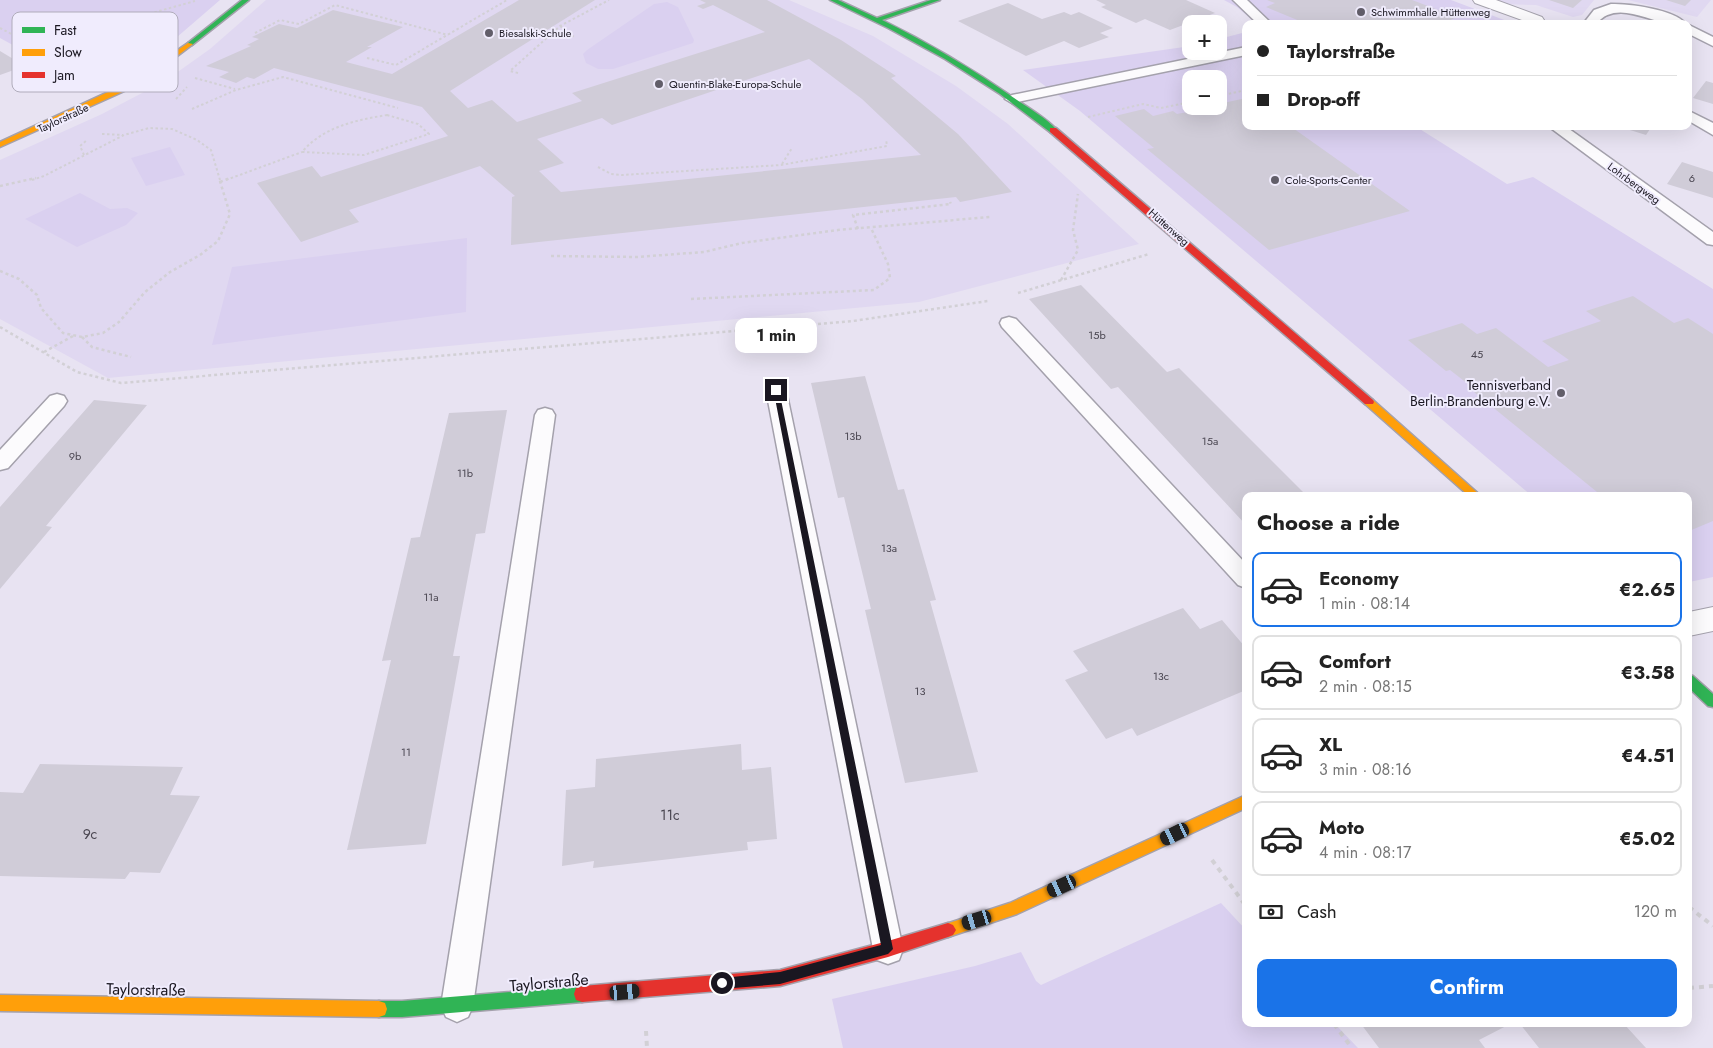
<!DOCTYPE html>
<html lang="en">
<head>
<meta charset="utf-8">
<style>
	:root { --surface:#fff; --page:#f2f2f2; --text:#222; --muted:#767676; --line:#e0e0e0; --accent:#1a73e8 }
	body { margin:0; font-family:Jost,sans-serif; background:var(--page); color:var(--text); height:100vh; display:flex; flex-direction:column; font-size:19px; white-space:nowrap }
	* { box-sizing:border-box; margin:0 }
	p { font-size:16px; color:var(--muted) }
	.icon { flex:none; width:28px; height:28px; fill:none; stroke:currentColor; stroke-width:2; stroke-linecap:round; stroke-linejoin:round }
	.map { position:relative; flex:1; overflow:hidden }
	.sheet { position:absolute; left:1242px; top:492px; width:450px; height:535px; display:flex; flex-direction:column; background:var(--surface); border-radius:10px; box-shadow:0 5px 20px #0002 }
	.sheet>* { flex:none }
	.hud { position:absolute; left:1242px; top:20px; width:450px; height:110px; border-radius:10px; box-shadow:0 5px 20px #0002; display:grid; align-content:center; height:110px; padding:0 15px; background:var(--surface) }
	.tools { position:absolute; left:1182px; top:15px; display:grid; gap:10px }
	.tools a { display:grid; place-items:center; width:45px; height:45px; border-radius:10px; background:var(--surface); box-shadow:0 5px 20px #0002; font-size:25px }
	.end { position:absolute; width:22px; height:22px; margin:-11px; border:6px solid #1a1721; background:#fff; box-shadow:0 0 0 2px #fff }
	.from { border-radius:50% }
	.bubble { position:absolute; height:35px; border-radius:10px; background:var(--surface); box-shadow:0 5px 20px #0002; font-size:16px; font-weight:700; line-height:35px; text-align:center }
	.car { position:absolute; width:15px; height:30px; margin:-15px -8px; border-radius:6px; box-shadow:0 0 4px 1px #0007; background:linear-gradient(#222 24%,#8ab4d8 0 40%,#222 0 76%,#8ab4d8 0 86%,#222 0) }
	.hud b { display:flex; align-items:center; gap:18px; height:48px; font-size:19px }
	.hud b+b { border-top:1px solid var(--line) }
	.hud i { width:12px; height:12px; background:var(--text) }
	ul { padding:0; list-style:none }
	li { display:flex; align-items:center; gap:15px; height:75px; margin:0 10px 8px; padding:0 5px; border:2px solid var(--line); border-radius:10px }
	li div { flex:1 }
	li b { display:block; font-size:19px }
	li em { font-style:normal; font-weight:700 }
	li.selected { border-color:var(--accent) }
	li>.icon { width:45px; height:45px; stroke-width:1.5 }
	h2 { padding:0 15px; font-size:22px; line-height:60px }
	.pay { display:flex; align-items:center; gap:12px; height:55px; padding:0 15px; font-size:19px }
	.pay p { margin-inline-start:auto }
	.cta { display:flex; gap:10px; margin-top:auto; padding:10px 15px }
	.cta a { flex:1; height:58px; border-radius:10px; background:var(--accent); color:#fff; font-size:20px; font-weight:700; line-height:58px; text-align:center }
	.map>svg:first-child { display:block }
	.built { fill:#e0d8f1 }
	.green { fill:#dad0f0; fill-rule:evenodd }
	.building { fill:#d0ccd8; fill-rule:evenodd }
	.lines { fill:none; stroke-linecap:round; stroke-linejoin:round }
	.lane-casing { stroke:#a4a1ac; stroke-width:3 }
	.street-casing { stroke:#a4a1ac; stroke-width:2 }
	.fast-casing { stroke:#a4a1ac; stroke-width:3 }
	.slow-casing { stroke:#a4a1ac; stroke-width:3 }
	.jam-casing { stroke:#a4a1ac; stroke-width:3 }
	.path-far2 { stroke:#d2d0d5; stroke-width:2; stroke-dasharray:2.5 2.5; stroke-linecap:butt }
	.path-far1 { stroke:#d2d0d5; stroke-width:2.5; stroke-dasharray:3 3; stroke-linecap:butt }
	.path { stroke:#d2d0d5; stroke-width:4; stroke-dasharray:5 5; stroke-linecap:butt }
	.lane { fill:#fcfbfd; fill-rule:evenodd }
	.street { fill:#fcfbfd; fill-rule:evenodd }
	.fast { fill:#30b455; fill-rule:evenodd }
	.slow { fill:#ff9f0a; fill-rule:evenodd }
	.jam { fill:#e5322d; fill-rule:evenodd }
	.route { fill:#1a1721 }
	.poi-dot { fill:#625e6a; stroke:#f0ecfd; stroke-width:2 }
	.labels { text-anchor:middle; stroke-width:4; stroke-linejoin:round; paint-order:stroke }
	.far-poi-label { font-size:11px; fill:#1a1721; stroke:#f0ecfd; text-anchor:start }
	.far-street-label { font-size:11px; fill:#1a1721; stroke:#f0ecfd }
	.number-label { font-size:11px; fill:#4a4651 }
	.poi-label { font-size:14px; fill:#1a1721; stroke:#f0ecfd; text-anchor:end }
	.near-number-label { font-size:14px; fill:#4a4651 }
	.near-street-label { font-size:16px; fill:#1a1721; stroke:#f0ecfd }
	.key { fill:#f0ecfd; stroke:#b0acbb; stroke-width:1 }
	.key-label { font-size:14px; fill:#1a1721 }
</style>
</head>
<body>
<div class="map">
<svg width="1713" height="1048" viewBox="0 0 1713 1048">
	<rect width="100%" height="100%" fill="#e8e3f2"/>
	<path class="built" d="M266,0H789L873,36L956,86L1008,124L1139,244L919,302L108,378L0,319V160L102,114L165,81L210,49Z
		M1493,0H1594L1582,15L1573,17L1536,5L1503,4Z
		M1628,0H1711L1697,17Z"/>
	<path class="green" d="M0,0H220L162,50L95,90L0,38Z
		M1224,0H1451L1515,24H1257L1237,7Z
		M667,2L678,7L694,40L693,43L613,69H598L586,63L583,54L587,50L654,4Z
		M1246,32V126H1415L1507,184L1533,177L1713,289V577L1689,582V496H1532L1080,111L1023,70L1191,46V51H1219V39ZM1191,79H1219V106H1191Z
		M170,147L185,175L146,186L131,158Z
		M80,193L110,209L127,208L138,213L126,225L77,247L25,219Z
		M467,238L466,312L212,345L232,267Z
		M1221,903L1246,930V1024H1335L1358,1048H843L832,999L975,966L1021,952L1036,981L1041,985Z"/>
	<path class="building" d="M519,0H595L450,91L468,108L492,100L517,122L582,101L572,93L765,32L713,5L703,9L697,6L706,3L700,0H767L841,40L896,76L891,78L958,134L1012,192L960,202L956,197L511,245L512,197L515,196L480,166L349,210L359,222L301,242L257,183L312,166L321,177L448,136L422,107L274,68L254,79L247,77L236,83L219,77L229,72L206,66L251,46L247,45L259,39L252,37L279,24L297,28L333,10L403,27L367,47H372L346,62L392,74ZM809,59L862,99L921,155L561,192L539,171L564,163L537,139L602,118L612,125Z
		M1096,0H1186L1215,13L1170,30L1145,19L1136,23L1101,7L1106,5Z
		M1267,0H1412L1457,17L1442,24H1307L1266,7L1275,3Z
		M1549,0H1582L1573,8Z
		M1666,0H1691L1685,6Z
		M1008,3L1042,19L1064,12L1071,15L1079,12L1113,28L1100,33L1109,37L1079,48L1064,41L1026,56L958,21Z
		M0,51L25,66L0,75Z
		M1706,81L1713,83V104L1693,98Z
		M1246,98V126H1290L1410,211L1269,250L1147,149L1154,148L1115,116L1144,109L1153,116L1173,111L1177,114L1219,106V104Z
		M1617,126H1652L1646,135Z
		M1682,162L1713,172V198L1667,184Z
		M1081,285L1167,372L1179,368L1307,496H1246V525L1118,387L1111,389L1029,299Z
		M1633,296L1674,323L1688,318L1713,334V521L1689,531V496H1602L1474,392L1477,391L1450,370L1446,371L1408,340L1462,323L1477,334L1496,328L1548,367L1569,360L1542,341L1601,321L1586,311Z
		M865,376L898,490L904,489L936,600L930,601L978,772L905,783L865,610L871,609L844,497L838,498L811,383Z
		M94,400L147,405L46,526L52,527L0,589V507Z
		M507,410L485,533L476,534L453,656H460L426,844L347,850L391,660L382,661L411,538L420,537L449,413Z
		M1183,608L1200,629L1222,620L1246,648V690L1137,736L1132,728L1106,739L1065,680L1088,671L1073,651Z
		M741,744L742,770L771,767L777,839L747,842L748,850L593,868L594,861L562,866L566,790L595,787L596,759Z
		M40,764L183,767L170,795L200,796L160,873L130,872L125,879L0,876V792L23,793Z
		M1361,1024H1510L1479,1040L1485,1048H1379Z
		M1520,1024H1624L1646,1048H1539Z"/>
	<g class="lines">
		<g class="lane-casing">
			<path id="lane" d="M1233,0H1247L1272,24H1258Z
				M1611,4C1630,4 1674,9 1686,24C1681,24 1675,25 1670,24C1646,20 1615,0 1596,24H1583L1594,10Z
				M1689,25L1713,37V46L1689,34Z
				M1246,47V55L1012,103L1005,99L1012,95Z
				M1689,111L1713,123V135L1689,121Z
				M1548,126H1565L1713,232V245L1707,244Z
				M1009,317L1016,319L1246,564V588L1238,585L1002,327L1000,323L1002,319Z
				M776,383L783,385L786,390L903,949L899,960L888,964L877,960L873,949L766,390L769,385Z
				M57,394L64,396L67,401L64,406L8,468L0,470V450L50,396Z
				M545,408L552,410L555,415L473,1006L468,1017L457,1022L446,1017L441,1006L535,415L538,410Z"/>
		</g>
		<g class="street-casing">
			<path id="street" d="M1473,0H1496L1542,17L1544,20L1540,24L1530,23L1475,3Z
				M1713,607V631L1689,636V612Z"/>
		</g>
		<g class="fast-casing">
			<path id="fast" d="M242,0H249L192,45H188V43Z
				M830,0H838L877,18L931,0H940L882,20C929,43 974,70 1017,100C1030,109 1046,118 1057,130L1050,132L1000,94L945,59L888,28Z
				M1689,675L1693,676L1713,694V707L1708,706L1689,688Z
				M582,986L588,988L590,994L588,1000L582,1002L402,1017H379L373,1015L371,1009L373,1003L379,1001H402Z"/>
		</g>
		<g class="slow-casing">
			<path id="slow" d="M188,43L193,44L140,84L0,147V142L134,80Z
				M1369,399L1373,400L1481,496H1469L1365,404L1364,402Z
				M1246,795V808L1017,914L948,937L943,935L940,930L943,925L1010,903Z
				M0,995L379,1001L385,1003L387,1009L385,1015L379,1017L0,1011Z"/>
		</g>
		<g class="jam-casing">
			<path id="jam" d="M1050,128H1056L1373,400L1374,402L1373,404H1365L1050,132Z
				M948,923L953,925L956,930L953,935L948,937L888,957L780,986L582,1002L576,1000L574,994L576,988L582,986L780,970L888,941Z"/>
		</g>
		<path class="path-far2" d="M560,26L574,37
			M0,28L84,72
			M255,33L280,20L299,24L335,5L448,35
			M34,46L195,1
			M367,58L396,65L507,0
			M518,73L510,71L560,26L609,0
			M195,78L235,89
			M1219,96L1246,90
			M176,99L187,87
			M192,109L236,90L283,77L398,108
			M387,115L418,124L429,134L364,155L302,152C323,127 356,120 387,115Z
			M1088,117L1143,104L1161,108L1191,102
			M102,134L123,135
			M84,155L80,146L87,140
			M782,164L792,148
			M598,167L611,174L622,175L781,165L887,146L886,139
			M32,180L44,176L124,135L149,128L172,129L197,140L211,150L220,180
			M226,180L302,152"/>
		<path class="path-far1" d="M220,182L230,178
			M0,186L36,178
			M858,229L853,215L951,204L950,202
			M551,256L637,257L704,252L742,243L838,230L990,217
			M0,271L19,279L37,295L41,308L63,333L82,337L103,333L119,322L145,292L170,272L200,255L218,241L230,214L219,178
			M1061,280L1078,250L1073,230L1078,194
			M1018,293L1149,254
			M691,299L874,290L890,278L888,264L871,228
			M0,327L77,372L121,383L853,321L988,301
			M82,337L92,347L131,357
			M44,352L73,336"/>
		<path class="path" d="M1212,860L1246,906
			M1689,907L1713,926
			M1689,988L1713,986
			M1334,1024L1352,1048
			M646,1031L647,1048"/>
		<use href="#lane" class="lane"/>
		<use href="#street" class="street"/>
		<use href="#fast" class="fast"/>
		<use href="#slow" class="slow"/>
		<use href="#jam" class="jam"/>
	</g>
	<path class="route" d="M773,388L779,390L893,949L888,954L780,984L722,989L716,983L722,978L780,972L881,945Z"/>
	<g class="poi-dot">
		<circle cx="1361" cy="12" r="5"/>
		<circle cx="489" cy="33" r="5"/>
		<circle cx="659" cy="84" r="5"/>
		<circle cx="1275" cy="180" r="5"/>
		<circle cx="1561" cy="393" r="5"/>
	</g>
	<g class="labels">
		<g class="far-poi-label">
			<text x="1371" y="16">Schwimmhalle Hüttenweg</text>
			<text x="499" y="37">Biesalski-Schule</text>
			<text x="669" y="88">Quentin-Blake-Europa-Schule</text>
			<text x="1285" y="184">Cole-Sports-Center</text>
		</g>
		<g class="far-street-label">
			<text transform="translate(63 118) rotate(-25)" y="4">Taylorstraße</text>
			<text transform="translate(1634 183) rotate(36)" y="4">Lohrbergweg</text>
			<text transform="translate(1169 227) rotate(41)" y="4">Hüttenweg</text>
		</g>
		<g class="number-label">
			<text x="1692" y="182">6</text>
			<text x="1097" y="339">15b</text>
			<text x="1477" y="358">45</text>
			<text x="853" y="440">13b</text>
			<text x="1210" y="445">15a</text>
			<text x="75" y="460">9b</text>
			<text x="465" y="477">11b</text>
			<text x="889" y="552">13a</text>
			<text x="431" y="601">11a</text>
			<text x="1161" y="680">13c</text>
			<text x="920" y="695">13</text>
			<text x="406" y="756">11</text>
		</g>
		<g class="poi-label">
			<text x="1551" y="390">Tennisverband<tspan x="1551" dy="16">Berlin-Brandenburg e.V.</tspan></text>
		</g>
		<g class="near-number-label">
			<text x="670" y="820">11c</text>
			<text x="90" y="839">9c</text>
		</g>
		<g class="near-street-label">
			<text transform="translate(549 982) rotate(-5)" y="6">Taylorstraße</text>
			<text transform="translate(146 989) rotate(1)" y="6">Taylorstraße</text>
		</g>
	</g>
	<rect x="12" y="12" width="166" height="80" rx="8" class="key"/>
	<rect x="22" y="27" width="23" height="6" fill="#30b455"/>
	<rect x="22" y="49" width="23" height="7" fill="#ff9f0a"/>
	<rect x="22" y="72" width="23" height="6" fill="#e5322d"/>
	<g class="key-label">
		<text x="54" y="35">Fast</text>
		<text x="54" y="57">Slow</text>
		<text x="54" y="80">Jam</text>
	</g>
</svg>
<div class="tools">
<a>+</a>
<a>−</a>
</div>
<i class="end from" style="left:722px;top:983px"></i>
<i class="end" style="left:776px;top:390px"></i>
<div class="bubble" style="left:735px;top:318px;width:82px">1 min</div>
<i class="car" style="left:1175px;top:834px;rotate:244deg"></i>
<i class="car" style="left:1062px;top:886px;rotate:245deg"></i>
<i class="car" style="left:977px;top:920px;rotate:253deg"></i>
<i class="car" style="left:625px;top:992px;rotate:85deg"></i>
<div class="hud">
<b><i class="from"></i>Taylorstraße</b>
<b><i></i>Drop-off</b>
</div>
<section class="sheet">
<h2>Choose a ride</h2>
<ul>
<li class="selected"><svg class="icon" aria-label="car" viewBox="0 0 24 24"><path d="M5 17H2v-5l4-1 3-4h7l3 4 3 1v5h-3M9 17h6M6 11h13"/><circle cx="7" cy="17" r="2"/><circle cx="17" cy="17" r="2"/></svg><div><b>Economy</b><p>1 min · 08:14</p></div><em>€2.65</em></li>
<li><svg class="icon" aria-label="car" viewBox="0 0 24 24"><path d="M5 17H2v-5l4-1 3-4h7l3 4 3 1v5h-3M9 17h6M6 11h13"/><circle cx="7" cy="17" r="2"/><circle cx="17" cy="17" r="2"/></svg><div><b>Comfort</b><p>2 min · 08:15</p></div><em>€3.58</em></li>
<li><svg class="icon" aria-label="car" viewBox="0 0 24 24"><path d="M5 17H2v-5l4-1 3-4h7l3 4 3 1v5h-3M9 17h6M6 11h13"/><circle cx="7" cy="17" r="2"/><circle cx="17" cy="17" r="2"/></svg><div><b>XL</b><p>3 min · 08:16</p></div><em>€4.51</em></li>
<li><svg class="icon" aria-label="car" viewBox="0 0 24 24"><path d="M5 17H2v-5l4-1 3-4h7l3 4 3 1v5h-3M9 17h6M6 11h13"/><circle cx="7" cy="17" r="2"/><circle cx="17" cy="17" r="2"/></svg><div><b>Moto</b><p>4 min · 08:17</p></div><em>€5.02</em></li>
</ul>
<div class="pay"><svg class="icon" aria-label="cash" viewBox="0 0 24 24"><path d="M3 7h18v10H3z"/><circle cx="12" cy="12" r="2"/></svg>Cash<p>120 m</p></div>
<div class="cta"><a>Confirm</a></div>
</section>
</div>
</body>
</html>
